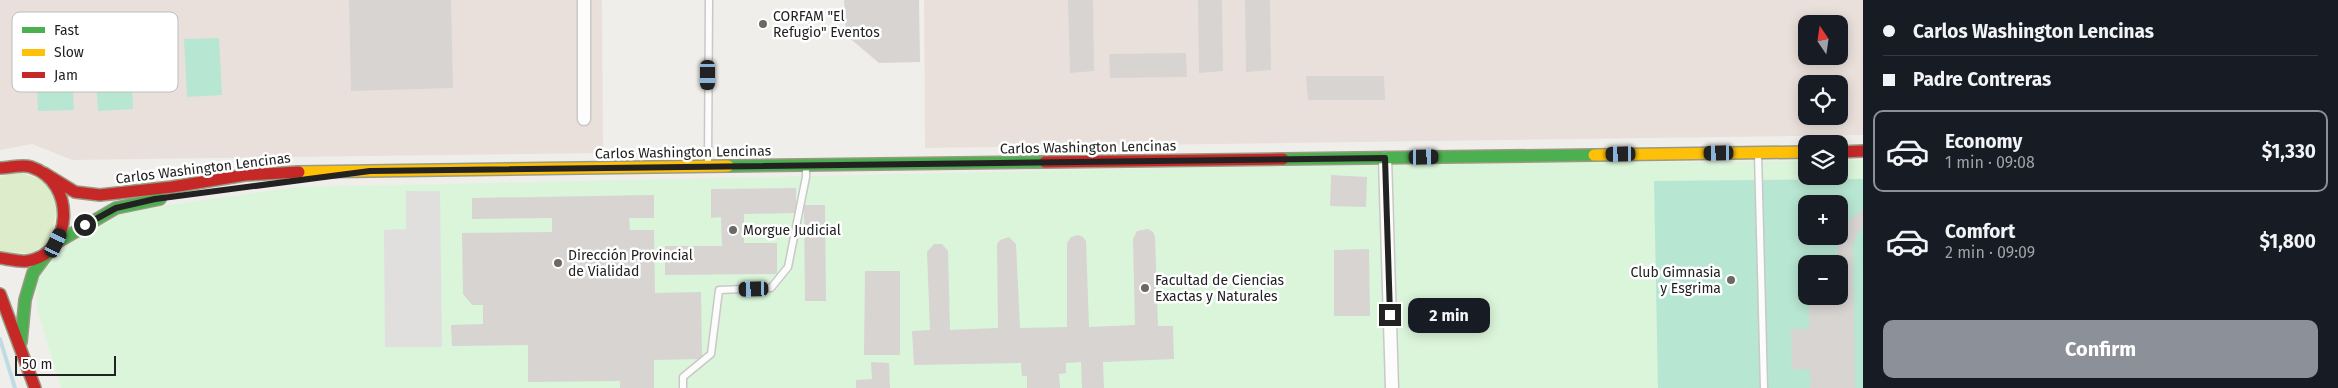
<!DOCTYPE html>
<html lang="en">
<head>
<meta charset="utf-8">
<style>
	:root { --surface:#171b24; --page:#242831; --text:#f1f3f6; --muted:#9ea1a6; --line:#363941; --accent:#8c9099 }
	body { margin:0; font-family:"Fira Sans",sans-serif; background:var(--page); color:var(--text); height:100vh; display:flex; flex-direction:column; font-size:19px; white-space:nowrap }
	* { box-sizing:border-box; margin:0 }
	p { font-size:16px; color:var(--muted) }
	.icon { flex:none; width:28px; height:28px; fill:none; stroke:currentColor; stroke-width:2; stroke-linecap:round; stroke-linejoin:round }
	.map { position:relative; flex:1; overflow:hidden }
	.sheet { display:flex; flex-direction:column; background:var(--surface); width:475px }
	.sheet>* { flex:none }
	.banner { display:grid; align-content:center; height:110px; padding:0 20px; background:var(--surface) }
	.needle { width:32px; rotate:347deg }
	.tools { position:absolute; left:1798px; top:15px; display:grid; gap:10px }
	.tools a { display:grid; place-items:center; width:50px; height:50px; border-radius:10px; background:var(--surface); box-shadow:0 2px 12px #0003; font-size:25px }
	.scale { position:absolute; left:15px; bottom:12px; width:101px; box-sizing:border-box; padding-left:5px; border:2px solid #222; border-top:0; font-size:14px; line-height:18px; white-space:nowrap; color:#222; -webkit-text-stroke:4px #fff; paint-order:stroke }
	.end { position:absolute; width:22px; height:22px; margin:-11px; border:6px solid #222; background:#fff; box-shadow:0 0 0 2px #fff }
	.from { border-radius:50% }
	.bubble { position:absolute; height:35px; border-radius:10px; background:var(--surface); box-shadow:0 2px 12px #0003; font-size:16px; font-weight:700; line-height:35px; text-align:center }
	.car { position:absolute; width:15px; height:30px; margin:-15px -8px; border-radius:6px; box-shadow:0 0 4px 1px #0007; background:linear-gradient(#222 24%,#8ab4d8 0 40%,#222 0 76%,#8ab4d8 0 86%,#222 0) }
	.banner b { display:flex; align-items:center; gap:18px; height:48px; font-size:19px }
	.banner b+b { border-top:1px solid var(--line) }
	.banner i { width:12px; height:12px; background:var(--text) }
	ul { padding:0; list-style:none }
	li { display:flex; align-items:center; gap:15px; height:82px; margin:0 10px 8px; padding:0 10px; border:2px solid transparent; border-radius:10px }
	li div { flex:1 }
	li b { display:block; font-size:19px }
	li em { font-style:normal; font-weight:700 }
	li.on { border-color:var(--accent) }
	li>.icon { width:45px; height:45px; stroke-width:1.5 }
	.button { display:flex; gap:10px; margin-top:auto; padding:10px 20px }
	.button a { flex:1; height:58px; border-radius:10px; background:var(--accent); color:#fff; font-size:20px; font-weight:700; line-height:58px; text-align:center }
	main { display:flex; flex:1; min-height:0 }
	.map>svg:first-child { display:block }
	.military { fill:#eae0db; fill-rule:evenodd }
	.grass { fill:#ddeccb }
	.park { fill:#daf5da; fill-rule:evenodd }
	.pitch { fill:#b7e6d2; fill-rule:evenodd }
	.parking { fill:#e0dfde }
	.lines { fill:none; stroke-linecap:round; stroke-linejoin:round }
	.stream { stroke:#bfdbe3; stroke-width:4 }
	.building { fill:#d7d4d2 }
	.lane-casing { stroke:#c9c8c7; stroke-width:9 }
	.street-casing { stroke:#c9c8c7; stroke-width:15 }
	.fast-casing { stroke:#999a82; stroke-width:14 }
	.slow-casing { stroke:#999a82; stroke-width:14 }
	.jam-casing { stroke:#999a82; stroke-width:14 }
	.lane { stroke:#fdfcfc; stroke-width:6 }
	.street { stroke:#fdfcfc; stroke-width:12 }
	.fast { stroke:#4caf50; stroke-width:11 }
	.slow { stroke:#ffc107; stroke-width:11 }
	.jam { stroke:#c62828; stroke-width:11 }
	.route { stroke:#222; stroke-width:6 }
	.poi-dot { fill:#6a6968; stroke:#fff; stroke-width:2 }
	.labels { text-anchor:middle; stroke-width:5; stroke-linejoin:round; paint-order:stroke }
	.poi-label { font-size:14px; fill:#222; stroke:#fff; text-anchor:start }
	.street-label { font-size:14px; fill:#222; stroke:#fff }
	.key { fill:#fff; stroke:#bdbdbd; stroke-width:1 }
	.key-label { font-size:14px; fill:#222 }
</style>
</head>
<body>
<main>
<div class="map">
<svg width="1863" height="388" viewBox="0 0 1863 388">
	<rect width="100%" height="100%" fill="#f0eeeb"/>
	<path class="military" d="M0,0H602L603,153L72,160L32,144L0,150Z
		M924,0H1863V135L925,148ZM1806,24H1839V56H1806ZM1806,84H1839V116H1806Z"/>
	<path class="grass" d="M18,172L43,180L58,201L51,239L33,253L0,252V177Z"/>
	<path class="park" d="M1863,160V388H61L37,309L36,278L52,259L84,230L127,211L297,187L1411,163L1806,161V176H1839V161ZM1806,204H1839V236H1806ZM1806,264H1839V296H1806Z"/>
	<path class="pitch" d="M219,38L222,95L187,97L184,39Z
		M70,41L74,110L38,111L35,43Z
		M130,41L133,109L98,111L94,43Z
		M1863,179V388H1658L1654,181ZM1806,204H1839V236H1806ZM1806,264H1839V296H1806Z"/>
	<path class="parking" d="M406,191H440L442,347H385L384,230L406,229Z"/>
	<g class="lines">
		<path class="stream" d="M0,339L15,388"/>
	</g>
	<path class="building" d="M349,0H451L453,88L351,91Z
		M844,0H919L920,62L879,63L846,35Z
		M1068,0H1093L1094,71L1070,73Z
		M1198,0H1222L1223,71L1199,73Z
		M1245,0H1270L1271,70L1246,72Z
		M1186,53L1187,77L1110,78L1109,54Z
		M1306,76H1384L1385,100H1308Z
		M1331,175L1367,177L1366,207L1330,206Z
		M796,188V213L744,214V243H777V274L665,275V246H722L721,217L711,218V189Z
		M654,195V218H629L630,230H654L655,293L701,292L702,359L654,360V388H620V381L528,382V345L452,346L451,325L483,324V305H472L463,294L462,233L552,232V218L472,219V198Z
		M804,205H825L826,301H805Z
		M1863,210V227L1856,236L1853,247L1855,388H1810V370L1792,369L1791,329H1809V297L1839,296L1837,252L1839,241L1842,230L1850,219Z
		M1148,229L1153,232L1155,237L1158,326H1173L1174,359L1103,362L1104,388H1082L1081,362L1066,363V373L1059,374L1060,388H1027V376H1022L1021,363L914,365L912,331L930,330L927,252L934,244H942L948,251L950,330L998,328L997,244L1000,240L1009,237L1016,244L1020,328L1067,327V243L1071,237L1078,235L1083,237L1086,241L1089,327L1135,325L1133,239L1137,231Z
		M1369,249L1370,316H1334V250Z
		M865,271H900V355H864Z
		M871,362L889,363L890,388H856V380L872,379Z"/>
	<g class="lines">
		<g class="lane-casing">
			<path id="lane" d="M1758,154L1764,388
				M708,165L709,0
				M683,388V377L711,354L719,290L771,288L788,267L806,177V167"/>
		</g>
		<g class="street-casing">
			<path id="street" d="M584,0V119
				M1385,158L1392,388"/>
		</g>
		<g class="fast-casing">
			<path id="fast" d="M1283,159L1594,155
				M728,166L1045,162
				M56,243L116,208L160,199
				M21,342L25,300L33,273L47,254"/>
		</g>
		<g class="slow-casing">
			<path id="slow" d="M1594,155L1806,152
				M299,172L728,166"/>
		</g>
		<g class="jam-casing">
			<path id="jam" d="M1839,152L1863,151
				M1045,162L1283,159
				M0,168C9,168 22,164 31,167C77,182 73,255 27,261C19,262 8,259 0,258
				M44,173L75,192L100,195L172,187L245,175L299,172
				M0,294L35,388"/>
		</g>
		<use href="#lane" class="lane"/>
		<use href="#street" class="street"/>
		<use href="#fast" class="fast"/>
		<use href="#slow" class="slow"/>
		<use href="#jam" class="jam"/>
	</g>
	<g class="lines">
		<path class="route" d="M85,225L116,208L155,199L370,171L1385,158L1390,315"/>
	</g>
	<g class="poi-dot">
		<circle cx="763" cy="24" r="5"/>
		<circle cx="733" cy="230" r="5"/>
		<circle cx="558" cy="263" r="5"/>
		<circle cx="1731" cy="280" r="5"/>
		<circle cx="1145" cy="288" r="5"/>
	</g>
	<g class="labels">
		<g class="poi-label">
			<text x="773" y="21">CORFAM "El<tspan x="773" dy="16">Refugio" Eventos</tspan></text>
			<text x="743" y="235">Morgue Judicial</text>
			<text x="568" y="260">Dirección Provincial<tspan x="568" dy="16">de Vialidad</tspan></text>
			<text x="1721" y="277" text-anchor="end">Club Gimnasia<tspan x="1721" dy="16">y Esgrima</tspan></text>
			<text x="1155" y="285">Facultad de Ciencias<tspan x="1155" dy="16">Exactas y Naturales</tspan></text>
		</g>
		<g class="street-label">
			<text transform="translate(1088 147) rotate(-1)" y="5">Carlos Washington Lencinas</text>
			<text transform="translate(683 152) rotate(-1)" y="5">Carlos Washington Lencinas</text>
			<text transform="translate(203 168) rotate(-7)" y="5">Carlos Washington Lencinas</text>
		</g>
	</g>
	<rect x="12" y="12" width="166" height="80" rx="8" class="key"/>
	<rect x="22" y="27" width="23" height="6" fill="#4caf50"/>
	<rect x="22" y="49" width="23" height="7" fill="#ffc107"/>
	<rect x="22" y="72" width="23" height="6" fill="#c62828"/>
	<g class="key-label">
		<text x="54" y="35">Fast</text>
		<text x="54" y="57">Slow</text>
		<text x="54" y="80">Jam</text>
	</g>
</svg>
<div class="tools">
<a><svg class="needle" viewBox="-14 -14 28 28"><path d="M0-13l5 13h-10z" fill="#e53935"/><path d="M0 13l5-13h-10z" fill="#9ea1a6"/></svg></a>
<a><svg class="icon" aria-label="locate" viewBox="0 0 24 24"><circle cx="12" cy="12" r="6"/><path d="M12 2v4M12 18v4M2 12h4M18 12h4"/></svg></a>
<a><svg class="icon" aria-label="layers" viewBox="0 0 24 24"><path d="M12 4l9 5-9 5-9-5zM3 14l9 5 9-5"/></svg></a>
<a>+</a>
<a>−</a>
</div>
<div class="scale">50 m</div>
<i class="end from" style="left:85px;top:225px"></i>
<i class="end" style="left:1390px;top:315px"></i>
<div class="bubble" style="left:1408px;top:298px;width:82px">2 min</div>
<i class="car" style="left:708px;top:75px;rotate:180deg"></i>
<i class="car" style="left:1719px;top:153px;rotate:269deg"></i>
<i class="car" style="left:1621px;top:154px;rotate:269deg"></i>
<i class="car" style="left:1424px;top:157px;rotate:89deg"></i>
<i class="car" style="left:56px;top:243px;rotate:25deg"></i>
<i class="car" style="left:754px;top:289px;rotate:268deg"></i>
</div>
<section class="sheet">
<div class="banner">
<b><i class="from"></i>Carlos Washington Lencinas</b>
<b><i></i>Padre Contreras</b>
</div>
<ul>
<li class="on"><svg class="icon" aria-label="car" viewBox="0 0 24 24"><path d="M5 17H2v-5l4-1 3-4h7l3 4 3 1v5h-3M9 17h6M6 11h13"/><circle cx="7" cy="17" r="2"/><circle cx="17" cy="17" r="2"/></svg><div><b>Economy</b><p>1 min · 09:08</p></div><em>$1,330</em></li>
<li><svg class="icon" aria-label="car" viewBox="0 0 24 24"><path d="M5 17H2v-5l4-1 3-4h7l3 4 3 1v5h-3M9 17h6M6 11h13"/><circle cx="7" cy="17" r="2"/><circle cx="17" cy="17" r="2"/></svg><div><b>Comfort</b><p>2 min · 09:09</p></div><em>$1,800</em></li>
</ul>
<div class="button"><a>Confirm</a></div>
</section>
</main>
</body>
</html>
